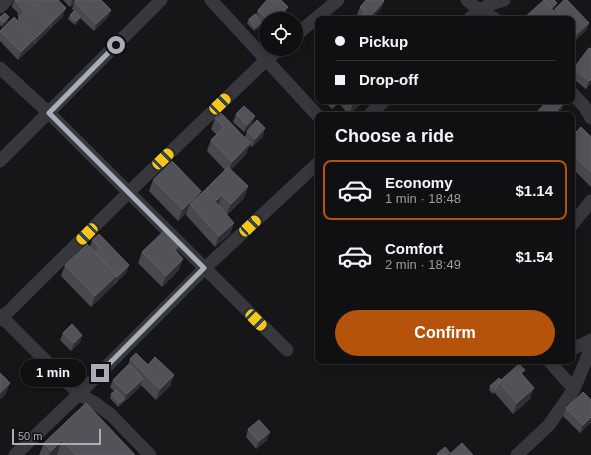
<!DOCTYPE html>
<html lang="en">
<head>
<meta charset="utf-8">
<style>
	:root { --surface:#101012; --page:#19191b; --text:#f1f3f6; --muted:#9c9d9f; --line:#303032; --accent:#b45309 }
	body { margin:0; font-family:Helvetica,sans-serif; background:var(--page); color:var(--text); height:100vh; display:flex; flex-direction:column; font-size:15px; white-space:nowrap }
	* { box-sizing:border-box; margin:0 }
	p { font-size:13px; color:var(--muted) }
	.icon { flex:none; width:22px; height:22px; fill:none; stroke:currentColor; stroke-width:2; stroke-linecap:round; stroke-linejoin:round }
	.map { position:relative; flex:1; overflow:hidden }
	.panel { position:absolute; left:315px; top:112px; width:260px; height:252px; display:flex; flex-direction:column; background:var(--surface); border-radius:8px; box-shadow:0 2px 10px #0003,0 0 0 1px var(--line) }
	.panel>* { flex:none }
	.top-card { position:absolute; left:315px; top:16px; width:260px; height:88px; border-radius:8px; box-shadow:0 2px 10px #0003,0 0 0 1px var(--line); display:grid; align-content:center; height:88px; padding:0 20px; background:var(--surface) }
	.buttons { position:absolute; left:259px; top:12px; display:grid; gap:8px }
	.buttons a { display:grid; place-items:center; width:44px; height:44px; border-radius:50%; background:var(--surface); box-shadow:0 2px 10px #0003,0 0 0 1px var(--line); font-size:20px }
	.scale { position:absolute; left:12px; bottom:10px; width:89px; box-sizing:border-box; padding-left:4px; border:2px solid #a8adb8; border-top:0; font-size:11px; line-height:14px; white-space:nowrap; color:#a8adb8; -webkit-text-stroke:3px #111113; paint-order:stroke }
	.end { position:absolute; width:18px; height:18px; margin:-9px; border:5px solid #a8adb8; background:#111; box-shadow:0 0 0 2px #111 }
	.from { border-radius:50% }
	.bubble { position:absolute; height:28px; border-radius:14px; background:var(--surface); box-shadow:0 2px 10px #0003,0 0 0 1px var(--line); font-size:13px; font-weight:600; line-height:28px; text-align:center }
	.car { position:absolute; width:12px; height:24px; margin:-12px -6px; border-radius:5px; box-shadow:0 0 3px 1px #0007; background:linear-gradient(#f5c518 24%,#345 0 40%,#f5c518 0 76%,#345 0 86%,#f5c518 0) }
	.top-card b { display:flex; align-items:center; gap:14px; height:38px; font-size:15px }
	.top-card b+b { border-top:1px solid var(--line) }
	.top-card i { width:10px; height:10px; background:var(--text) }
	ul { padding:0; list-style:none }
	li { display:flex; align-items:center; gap:12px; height:60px; margin:0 8px 6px; padding:0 12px; border:2px solid transparent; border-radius:8px }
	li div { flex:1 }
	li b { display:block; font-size:15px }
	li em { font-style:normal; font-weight:600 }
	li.active { border-color:var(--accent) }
	li>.icon { width:36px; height:36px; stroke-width:1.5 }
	h2 { padding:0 20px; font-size:18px; line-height:48px }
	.cta { display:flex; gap:8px; margin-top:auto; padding:8px 20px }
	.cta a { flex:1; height:46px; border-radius:24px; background:var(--accent); color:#fff; font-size:16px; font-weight:600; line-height:46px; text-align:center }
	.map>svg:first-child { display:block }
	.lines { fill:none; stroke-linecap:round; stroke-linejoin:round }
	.minor { stroke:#37383d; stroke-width:13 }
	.wall { fill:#47494d }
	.shaded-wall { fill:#2f3033 }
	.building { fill:#525359; stroke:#5f6168 }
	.route { stroke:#a8adb8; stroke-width:5 }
</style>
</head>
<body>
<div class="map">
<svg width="591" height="455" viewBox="0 0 591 455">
	<rect width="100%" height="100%" fill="#161618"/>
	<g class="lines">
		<path class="minor" d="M211,0L318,116
			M467,0L479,10L495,19
			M0,7L7,0
			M469,19C480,9 489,4 504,0
			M296,35L338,0
			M0,68L49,113L287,350
			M572,93L584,106L591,118
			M369,115L384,101
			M0,161L161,0
			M572,225L591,201
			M0,315L79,394L95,403L111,415L150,455
			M0,320L129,192L266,60L279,49
			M572,349L591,340
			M549,361L574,389
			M15,455L79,394L205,268L318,163
			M517,455L549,425L574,389L591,348"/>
	</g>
	<path class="wall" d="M14,0H58L63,16L50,29H49V30L34,45L33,44V46L18,60L0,41V31L18,20L19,17L17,15L18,13L12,7Z
		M63,0H101L111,10L108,17L94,31L80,18L79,21L75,25L68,19L70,15L74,11L72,9L74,3L70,7Z
		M557,3L555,7L552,9L554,11L555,9L589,23L586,30L575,41L572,38V19H523L524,18Z
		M360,7L381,9L360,17L357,15Z
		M258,10L285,15L281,19H266V29L261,24L260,27L254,31L247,23L249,19L256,15Z
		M0,17L8,21L2,27L0,25Z
		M573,69L591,83L586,89L572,78V71Z
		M328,101H364L349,115L338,102L337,105L332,109L327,104Z
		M236,114L252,124L244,132L233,122Z
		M215,118L245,137L247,131L263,136L252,147L250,145L246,154L231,170L248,186L244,198L227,215L234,223L230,234L215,247L186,215L187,212L178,221L149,191L153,180L200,194L205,191L206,189L225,170L207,151L211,140L217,135L211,129Z
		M572,136L591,137V187L572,168Z
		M92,240L129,265L126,273L114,285V284L113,286L91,307L61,276L65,265L90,247Z
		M179,245L177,252L179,270L162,287L138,263L142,252Z
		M63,333L82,335L80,342L71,351L60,340Z
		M130,359L148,365L174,375L170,386L156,400L141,385L140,387L124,402V401L123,403L118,407L110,398L111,394L114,391L110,387L113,380L128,366Z
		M523,375L530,399L513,414L495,393V392L493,394L489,390L490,386L501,380Z
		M86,403L135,455H39L44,443Z
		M566,408L591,422L580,433L563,416Z
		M248,429L267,440L256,449L246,437Z"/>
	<path class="shaded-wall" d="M72,0H77L70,7Z
		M384,1L381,9L372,19H368Z
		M557,3L555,7L550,12L551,8Z
		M288,7L285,15L281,19H276Z
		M66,8L63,16L50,29L52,22Z
		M111,10L108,17L94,31L96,24Z
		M9,17L8,21L2,27L3,23Z
		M80,17L79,21L75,25L76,21Z
		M51,23L49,30L34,45L37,37Z
		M261,23L260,27L254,31L255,28Z
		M589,23L586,30L575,41L578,33Z
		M35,38L33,46L18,60L21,52Z
		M591,79V83L586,89L589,81Z
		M338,101L337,105L332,109L334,106Z
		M356,101H364L349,115L353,103Z
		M565,102L562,109L557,115V110Z
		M255,116L252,124L244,132L247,125Z
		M265,128L263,136L252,147L255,139Z
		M250,143L246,154L228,173L232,162Z
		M248,186L244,198L226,215L231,204Z
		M201,191L197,202L190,204L187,212L178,221L183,209Z
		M222,195L218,206L213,211L217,200Z
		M234,223L230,234L215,247L219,236Z
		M179,245L175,256V250Z
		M183,259L179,270L162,287L166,276Z
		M129,265L126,273L114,285L117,277Z
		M117,275L113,286L91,307L95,296Z
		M82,335L80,342L71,351L74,343Z
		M174,375L170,386L156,400L160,389Z
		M143,379L140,387L124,402L127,394Z
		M10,383L6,394L0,400V393Z
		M534,388L530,399L513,414L517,403Z
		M124,399L123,403L118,407L120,403Z
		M591,417V422L580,433L583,425Z
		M270,432L267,440L256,449L259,441Z
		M62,440L57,455H49L51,451Z"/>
	<path class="building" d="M15,0H29L51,23L37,37L18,18L25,12L20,7L21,6Z
		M31,0H58L66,8L52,22Z
		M76,0H101L111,10L96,24L75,2Z
		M267,0H281L288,7L276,19H267L258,10Z
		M366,0H383L384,1L368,19H358L365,12L360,7Z
		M544,0L559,17L557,19H525L524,18Z
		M544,0H554L557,3L551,8Z
		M564,0H567L589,23L578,33L572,27V19H564L555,9Z
		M74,11L80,17L76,21L70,15Z
		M5,13L9,17L3,23L0,19V17Z
		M255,14L261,23L255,28L249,19Z
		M14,17L35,38L21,52L0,31Z
		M589,48L591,49V79L589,81L573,69Z
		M330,101H338L334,106Z
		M351,101H356L353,103Z
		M547,101H564L565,102L557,110L563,115H534Z
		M244,106L255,116L247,125L236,114Z
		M221,113L250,143L232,162L211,140L224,127L215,118Z
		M257,120L265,128L255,139L247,131Z
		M581,127L591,137V172L572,153V136Z
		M172,161L201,191L183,209L153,180Z
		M228,167L248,186L231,204L222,195L217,200L206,189Z
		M205,190L234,223L219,236L190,204Z
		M165,230L179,245L175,250L183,259L166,276L142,252Z
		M99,234L129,265L117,277L116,276L117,275L95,253L100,248L92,240Z
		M87,244L117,275L95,296L65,265Z
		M72,324L82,335L74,343L63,333Z
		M136,353L148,365L155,357L174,375L160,389L130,359Z
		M129,364L143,379L127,394L113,380Z
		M519,364L525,370L521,373L534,388L517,403L499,382Z
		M0,373L10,383L0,393Z
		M499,378L501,380L499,382L495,390L490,386Z
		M116,390L124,399L120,403L111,394Z
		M583,392L591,400V417L583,425L566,408Z
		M86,403L135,455H76L62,440L51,451L44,443Z
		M259,420L270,432L259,441L248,429Z
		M462,443L473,455H451L450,454Z
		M445,447L450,453L447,455H438L437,454Z"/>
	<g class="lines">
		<path class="route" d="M100,373L204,268L49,113L116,45"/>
	</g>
</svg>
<div class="buttons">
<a><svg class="icon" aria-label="locate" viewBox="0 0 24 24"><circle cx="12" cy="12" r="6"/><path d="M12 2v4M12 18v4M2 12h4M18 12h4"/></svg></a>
</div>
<div class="scale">50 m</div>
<i class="end from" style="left:116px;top:45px"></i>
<i class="end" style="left:100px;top:373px"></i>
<div class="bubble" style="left:20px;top:359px;width:66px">1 min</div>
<i class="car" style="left:220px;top:104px;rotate:46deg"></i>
<i class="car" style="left:163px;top:159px;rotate:46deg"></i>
<i class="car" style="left:250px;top:226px;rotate:47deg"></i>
<i class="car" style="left:87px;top:234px;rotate:225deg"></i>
<i class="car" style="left:256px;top:320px;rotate:135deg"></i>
<div class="top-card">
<b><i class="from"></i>Pickup</b>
<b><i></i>Drop-off</b>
</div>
<section class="panel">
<h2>Choose a ride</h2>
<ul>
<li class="active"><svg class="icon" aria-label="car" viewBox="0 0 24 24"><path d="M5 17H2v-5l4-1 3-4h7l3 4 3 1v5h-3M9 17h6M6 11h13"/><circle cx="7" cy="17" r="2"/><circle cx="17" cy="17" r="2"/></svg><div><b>Economy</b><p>1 min · 18:48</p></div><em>$1.14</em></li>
<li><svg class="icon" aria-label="car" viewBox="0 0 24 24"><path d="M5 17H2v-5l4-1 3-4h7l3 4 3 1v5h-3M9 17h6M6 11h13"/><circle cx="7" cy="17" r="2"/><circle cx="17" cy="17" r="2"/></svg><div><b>Comfort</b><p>2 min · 18:49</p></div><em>$1.54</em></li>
</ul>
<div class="cta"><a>Confirm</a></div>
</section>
</div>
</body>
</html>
